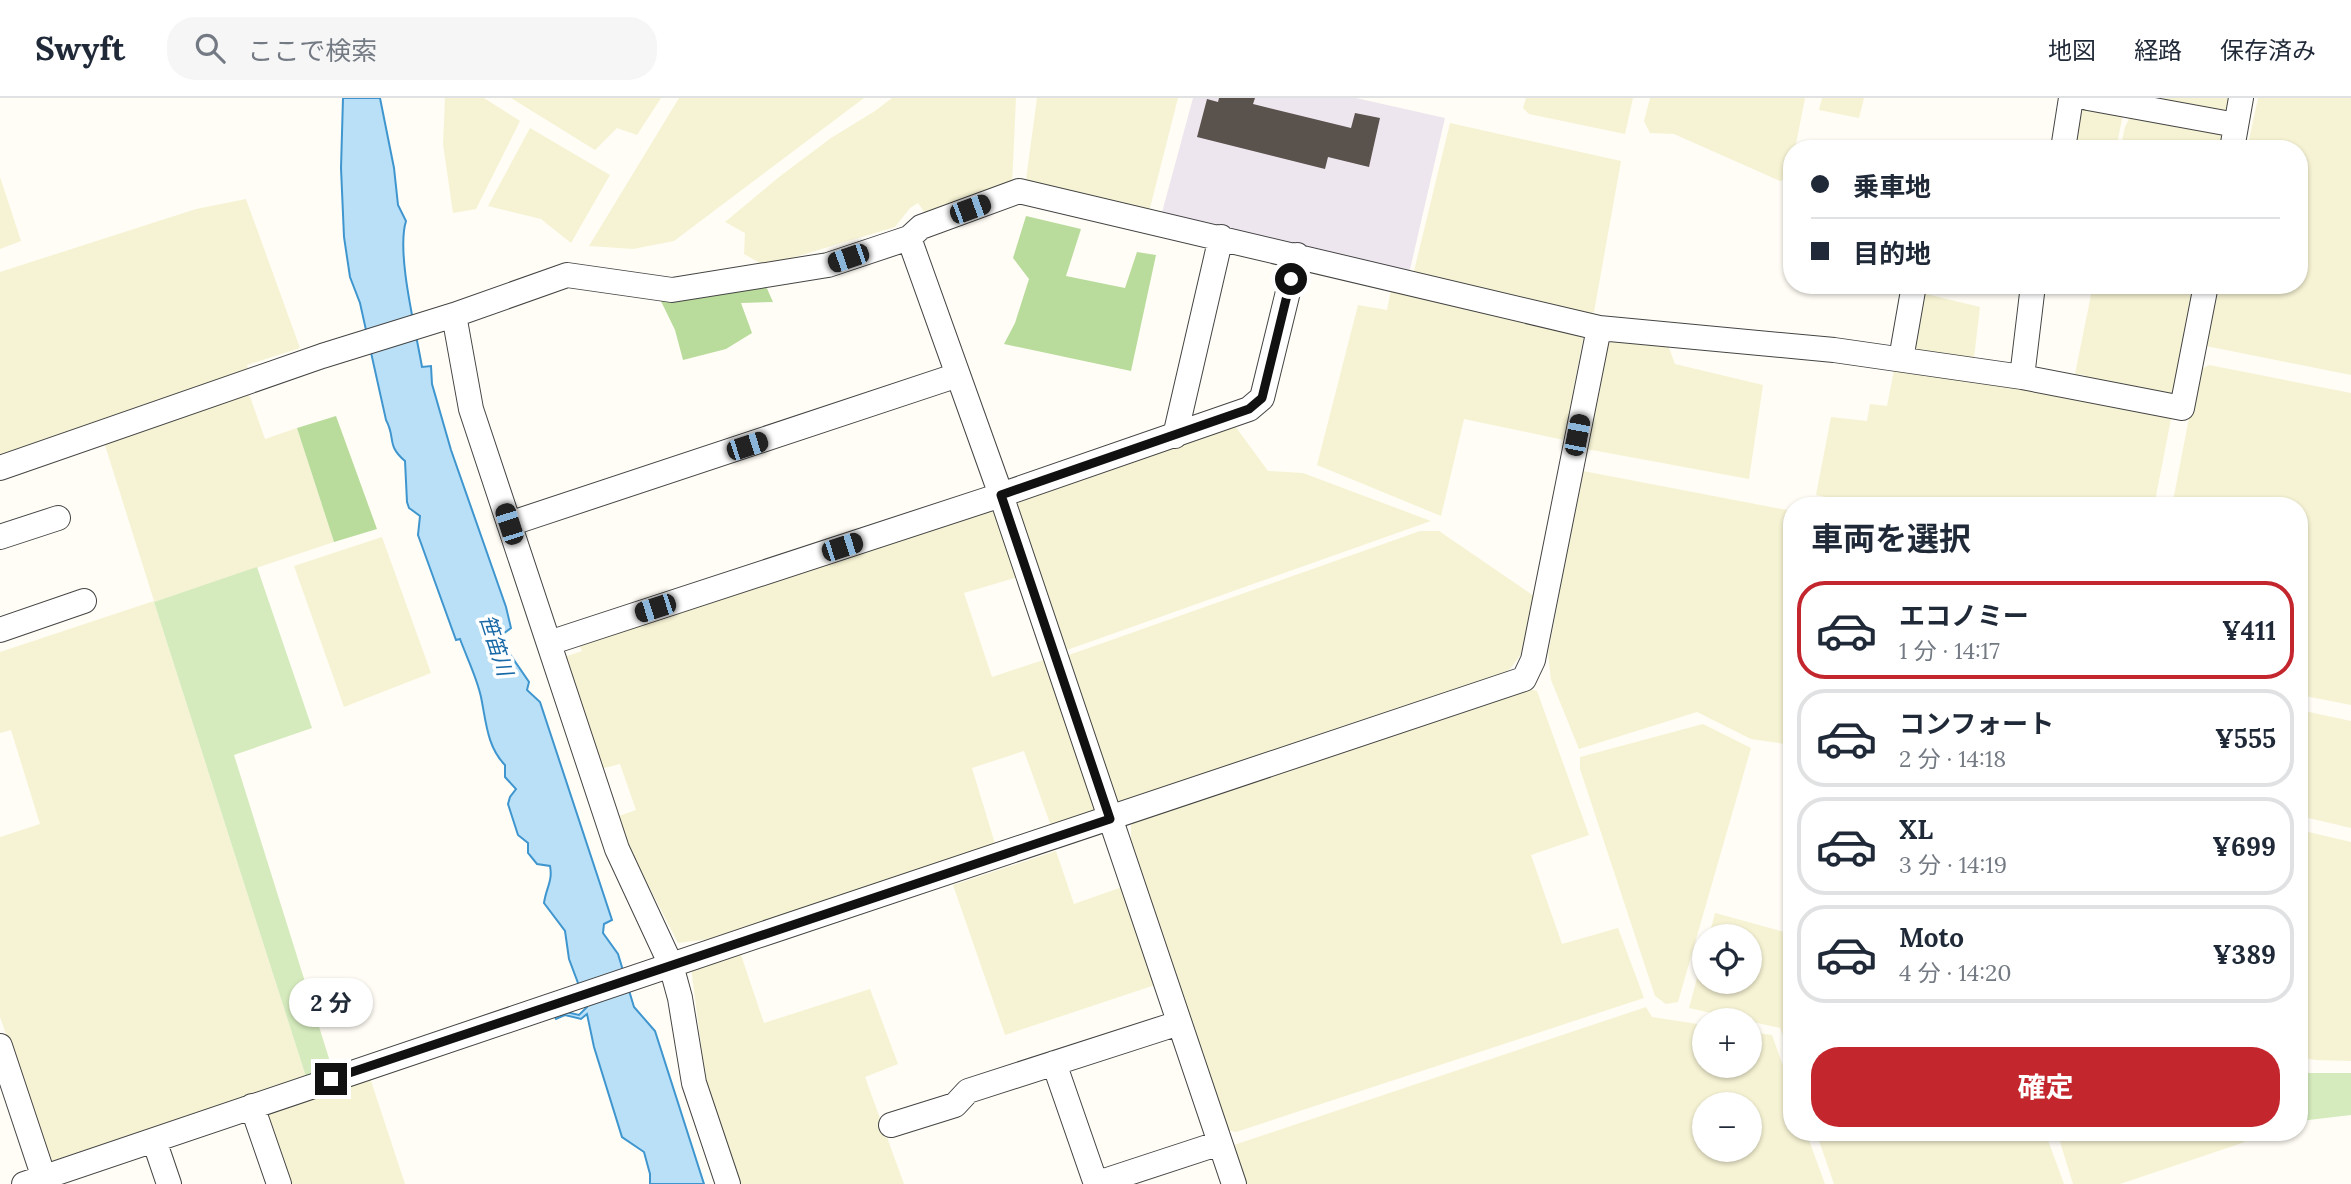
<!DOCTYPE html>
<html lang="ja">
<head>
<meta charset="utf-8">
<style>
	:root { --surface:#fff; --page:#f6f6f7; --text:#1f2937; --muted:#747a83; --line:#e0e1e3; --accent:#c4262e }
	body { margin:0; font-family:Lora,"Noto Sans JP",serif; background:var(--page); color:var(--text); height:100vh; display:flex; flex-direction:column; font-size:26px; white-space:nowrap }
	* { box-sizing:border-box; margin:0 }
	p { font-size:23px; color:var(--muted) }
	.icon { flex:none; width:38px; height:38px; fill:none; stroke:currentColor; stroke-width:2; stroke-linecap:round; stroke-linejoin:round }
	.map { position:relative; flex:1; overflow:hidden }
	.panel { position:absolute; left:1783px; top:399px; width:525px; height:644px; display:flex; flex-direction:column; background:var(--surface); border-radius:28px; box-shadow:0 2px 5px #0004 }
	.panel>* { flex:none }
	.top-card { position:absolute; left:1783px; top:42px; width:525px; height:154px; border-radius:28px; box-shadow:0 2px 5px #0004; display:grid; align-content:center; height:154px; padding:0 28px; background:var(--surface) }
	.controls { position:absolute; left:1692px; top:826px; display:grid; gap:14px }
	.controls a { display:grid; place-items:center; width:70px; height:70px; border-radius:50%; background:var(--surface); box-shadow:0 2px 5px #0004; font-size:35px }
	.end { position:absolute; width:32px; height:32px; margin:-16px; border:9px solid #111; background:#fff; box-shadow:0 0 0 4px #fff }
	.from { border-radius:50% }
	.bubble { position:absolute; height:49px; border-radius:24px; background:var(--surface); box-shadow:0 2px 5px #0004; font-size:23px; font-weight:700; line-height:49px; text-align:center }
	.car { position:absolute; width:21px; height:42px; margin:-21px -10px; border-radius:9px; box-shadow:0 0 5px 2px #0007; background:linear-gradient(#222 24%,#8ab4d8 0 40%,#222 0 76%,#8ab4d8 0 86%,#222 0) }
	.top-card b { display:flex; align-items:center; gap:24px; height:66px; font-size:26px }
	.top-card b+b { border-top:2px solid var(--line) }
	.top-card i { width:18px; height:18px; background:var(--text) }
	ul { padding:0; list-style:none }
	li { display:flex; align-items:center; gap:21px; height:98px; margin:0 14px 10px; padding:0 14px; border:4px solid var(--line); border-radius:28px }
	li div { flex:1 }
	li b { display:block; font-size:26px }
	li em { font-style:normal; font-weight:700 }
	li.on { border-color:var(--accent) }
	li>.icon { width:63px; height:63px; stroke-width:1.5 }
	h2 { padding:0 28px; font-size:32px; line-height:84px }
	.primary-button { display:flex; gap:14px; margin-top:auto; padding:14px 28px }
	.primary-button a { flex:1; height:80px; border-radius:28px; background:var(--accent); color:#fff; font-size:28px; font-weight:700; line-height:80px; text-align:center }
	header { display:flex; align-items:center; gap:42px; box-sizing:border-box; height:98px; padding:0 35px; background:var(--surface); border-bottom:2px solid var(--line) }
	header strong { font-size:33px }
	nav { display:flex; gap:38px; margin-inline-start:auto; font-size:24px }
	.search { width:490px; height:63px; background:var(--page); display:flex; align-items:center; gap:18px; box-sizing:border-box; padding:0 24px; border-radius:28px; color:var(--muted); font-size:26px }
	.map>svg:first-child { display:block }
	.industrial { fill:#eee6ef }
	.farmland { fill:#f6f3d4; fill-rule:evenodd }
	.green { fill:#d5ebbd }
	.forest { fill:#b9dc9c }
	.water { fill:#b9e0f7; stroke:#3f96cf; stroke-width:2 }
	.building { fill:#5a524d }
	.lines { fill:none; stroke-linecap:round; stroke-linejoin:round }
	.minor-casing { stroke:#444; stroke-width:26 }
	.minor { stroke:#fff; stroke-width:24 }
	.route { stroke:#111; stroke-width:9 }
	.labels { text-anchor:middle; stroke-width:7; stroke-linejoin:round; paint-order:stroke }
	.water-label { font-size:21px; font-style:italic; fill:#1768a6; stroke:#fff }
</style>
</head>
<body>
<header>
<strong>Swyft</strong>
<div class="search"><svg class="icon" aria-label="search" viewBox="0 0 24 24"><circle cx="10" cy="10" r="6"/><path d="M15 15l6 6"/></svg>ここで検索</div>
<nav><a>地図</a><a>経路</a><a>保存済み</a></nav>
</header>
<div class="map">
<svg width="2351" height="1086" viewBox="0 0 2351 1086">
	<rect width="100%" height="100%" fill="#fffdf5"/>
	<path class="industrial" d="M1193,0H1356L1445,20L1409,176L1161,118Z"/>
	<path class="farmland" d="M445,0H484L520,23L476,111L453,115L443,46Z
		M511,0H661L637,37L617,30L595,52Z
		M679,0H864L674,143L633,151L589,148Z
		M892,0H1016L1012,87L925,115L918,105L910,110L895,129L765,168L744,156L745,135L725,124L779,79L831,40L875,13Z
		M1037,0H1178L1150,110L1142,115L1025,89Z
		M1526,0H1633L1625,36L1529,16L1523,10Z
		M1650,0H1805L1795,51H1792L1789,80L1780,83L1674,36L1650,35L1644,23Z
		M1822,0H1864L1859,20L1819,12Z
		M2143,0H2233L2230,12L2219,16Z
		M2258,0H2351V277L2206,248L2219,187H2300V51H2247Z
		M2083,8L2123,16L2116,51H2074Z
		M2130,19L2228,38L2225,51H2120L2125,29Z
		M1450,25L1621,63L1594,214L1583,218L1413,177Z
		M530,30L610,77L571,145L541,121L488,108Z
		M0,79L21,143L0,151Z
		M246,101L300,250L247,267L250,276L0,361V174L196,111Z
		M2093,187H2199L2179,290L2168,301L2084,287L2085,277L2075,276Z
		M1391,192L1584,236L1564,342L1464,321L1441,418L1317,367L1358,207L1387,212Z
		M1922,195L1980,209L1974,260L1908,253Z
		M1616,239L1666,242L1675,266L1763,287L1749,381L1581,350L1601,249Z
		M1895,267L2172,316L2154,408H1869L1816,397L1831,319L1867,323L1870,306L1887,308Z
		M2209,267L2351,295V607L2300,597V408H2172L2198,273Z
		M249,296L265,341L297,330L334,444L154,504L307,982L52,1068L0,919V739L40,726L11,632L0,635V554L154,503L104,344Z
		M1235,328L1268,373L1303,375L1431,423L1064,553L1013,402Z
		M1578,372L1792,413V647L1751,641L1697,614L1579,651L1551,582L1548,556L1559,498L1554,493Z
		M994,405L1021,478L964,495L992,579L1046,561L1099,717L1052,731L1024,653L972,670L996,749L733,838L678,845L627,746L619,718L636,712L620,666L600,671L564,559L582,553L577,541Z
		M1420,433H1439L1534,498L1521,556L1511,570L1496,583L1121,705L1111,699L1066,558Z
		M382,439L431,575L344,609L294,468Z
		M1526,590L1537,593L1589,737L1531,757L1562,846L1618,830L1644,900L1236,1034L1227,1032L1131,745V727L1152,714Z
		M2300,612L2351,623V730L2300,718Z
		M1703,626L1751,650L1678,904L1666,906L1655,898L1580,671V659Z
		M2300,732L2351,744V963L2316,962L2300,960Z
		M1056,753L1074,806L1125,788L1158,886L1005,937L953,787Z
		M1715,815L1792,836V965L1780,930L1689,910L1704,854V884H1750V838H1709Z
		M740,854L764,925L870,891L898,966L865,979L904,1086H737L705,979L691,869Z
		M1646,909L1652,919L1704,927V968H1750V934L1772,937L1792,993V1034H1806L1825,1086H1247L1234,1047ZM1704,1006H1750V1052H1704Z
		M370,980L405,1086H291L266,1014Z
		M1816,1034H2045L2064,1086H1834Z
		M2057,1034H2212L2245,1044L2120,1086H2073Z"/>
	<path class="green" d="M257,469L312,630L234,657L332,970L307,982L154,504Z
		M2300,975H2351V1017L2300,1023Z"/>
	<path class="forest" d="M1026,118L1081,131L1066,178L1125,190L1137,154L1156,157L1131,273L1004,246L1015,225L1029,181L1013,160Z
		M765,186L773,204L741,205L752,235L726,251L683,262L675,232L657,195Z
		M336,318L377,431L334,444L297,330Z"/>
	<path class="water" d="M343,0H380L394,70L398,107L406,123C396,155 416,233 422,269L431,268L432,286L451,352L506,509L511,530L503,536V546L529,584L527,592L540,604L612,822L604,826L603,835L618,856L634,909L655,933L704,1086H650V1076L644,1054L622,1039L594,949L587,916L581,921L565,917L556,921L554,917L566,914L579,917L587,909L569,861L565,833L544,805C546,790 553,783 550,768L537,766L528,755V745L518,737L508,706L510,699L516,691L505,679V667C487,649 486,623 481,599C477,580 467,560 460,541L456,542L418,437L420,418L409,410L407,404L405,363C386,347 396,340 386,322L360,205L350,179L344,139L341,70Z"/>
	<path class="building" d="M1219,0H1255L1253,6L1351,30L1355,15L1380,20L1369,69L1328,59L1325,71L1197,39L1207,1L1218,4Z"/>
	<g class="lines">
		<g class="minor-casing">
			<path id="minor" d="M2088,0L2236,27
				M2063,51L2071,0
				M2232,51L2241,0
				M909,140L1001,397L1234,1086
				M454,217L471,311L617,751L671,867L680,900L694,985L728,1086
				M1901,261L1914,187
				M2022,279L2033,187
				M1175,338L1221,139
				M0,370L322,258L454,217L567,177L672,192L828,167L909,140L921,129L1019,93L1599,230L1834,252L2022,279L2182,310L2206,187
				M509,426L958,277
				M0,439L58,420
				M0,532L84,503
				M549,545L1001,397L1249,311L1262,300L1297,157
				M0,948L46,1086
				M1054,965L1096,1086
				M252,1008L279,1086
				M891,1027L955,1007L968,993L1179,925
				M154,1042L169,1086
				M24,1086C523,914 1024,750 1524,581L1533,562L1599,230
				M1095,1086L1220,1045"/>
		</g>
		<use href="#minor" class="minor"/>
	</g>
	<g class="lines">
		<path class="route" d="M331,981L1110,721L1001,397L1249,311L1262,300L1291,181"/>
	</g>
	<g class="labels">
		<g class="water-label">
			<text transform="translate(496 547) rotate(72)" y="7">笹笛川</text>
		</g>
	</g>
</svg>
<div class="controls">
<a><svg class="icon" aria-label="locate" viewBox="0 0 24 24"><circle cx="12" cy="12" r="6"/><path d="M12 2v4M12 18v4M2 12h4M18 12h4"/></svg></a>
<a>+</a>
<a>−</a>
</div>
<i class="end from" style="left:1291px;top:181px"></i>
<i class="end" style="left:331px;top:981px"></i>
<div class="bubble" style="left:289px;top:880px;width:84px">2 分</div>
<i class="car" style="left:970px;top:111px;rotate:70deg"></i>
<i class="car" style="left:848px;top:160px;rotate:251deg"></i>
<i class="car" style="left:1577px;top:337px;rotate:11deg"></i>
<i class="car" style="left:747px;top:348px;rotate:72deg"></i>
<i class="car" style="left:509px;top:426px;rotate:342deg"></i>
<i class="car" style="left:842px;top:449px;rotate:72deg"></i>
<i class="car" style="left:655px;top:510px;rotate:252deg"></i>
<div class="top-card">
<b><i class="from"></i>乗車地</b>
<b><i></i>目的地</b>
</div>
<section class="panel">
<h2>車両を選択</h2>
<ul>
<li class="on"><svg class="icon" aria-label="car" viewBox="0 0 24 24"><path d="M5 17H2v-5l4-1 3-4h7l3 4 3 1v5h-3M9 17h6M6 11h13"/><circle cx="7" cy="17" r="2"/><circle cx="17" cy="17" r="2"/></svg><div><b>エコノミー</b><p>1 分 · 14:17</p></div><em>¥411</em></li>
<li><svg class="icon" aria-label="car" viewBox="0 0 24 24"><path d="M5 17H2v-5l4-1 3-4h7l3 4 3 1v5h-3M9 17h6M6 11h13"/><circle cx="7" cy="17" r="2"/><circle cx="17" cy="17" r="2"/></svg><div><b>コンフォート</b><p>2 分 · 14:18</p></div><em>¥555</em></li>
<li><svg class="icon" aria-label="car" viewBox="0 0 24 24"><path d="M5 17H2v-5l4-1 3-4h7l3 4 3 1v5h-3M9 17h6M6 11h13"/><circle cx="7" cy="17" r="2"/><circle cx="17" cy="17" r="2"/></svg><div><b>XL</b><p>3 分 · 14:19</p></div><em>¥699</em></li>
<li><svg class="icon" aria-label="car" viewBox="0 0 24 24"><path d="M5 17H2v-5l4-1 3-4h7l3 4 3 1v5h-3M9 17h6M6 11h13"/><circle cx="7" cy="17" r="2"/><circle cx="17" cy="17" r="2"/></svg><div><b>Moto</b><p>4 分 · 14:20</p></div><em>¥389</em></li>
</ul>
<div class="primary-button"><a>確定</a></div>
</section>
</div>
</body>
</html>
